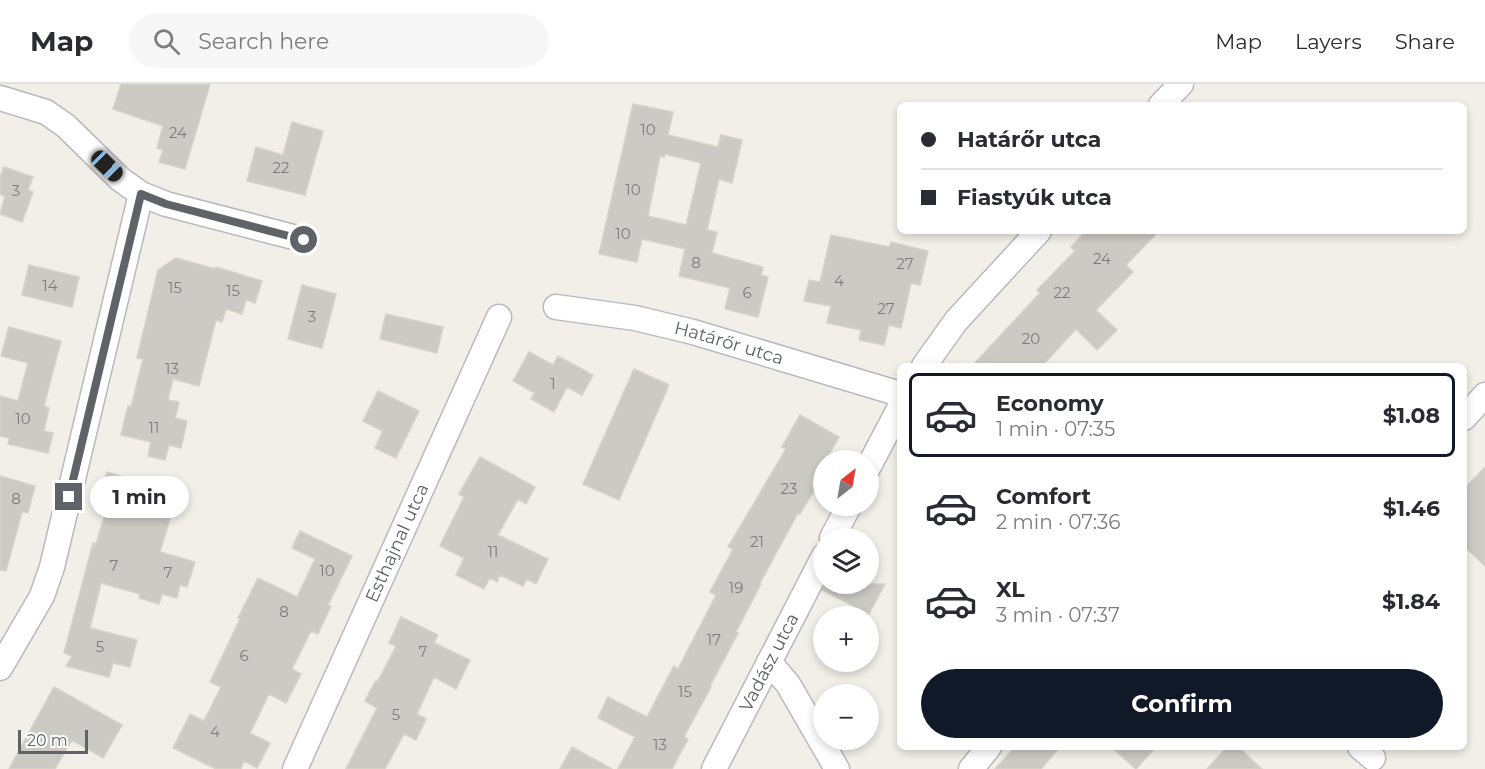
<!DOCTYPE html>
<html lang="en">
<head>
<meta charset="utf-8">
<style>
	:root { --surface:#fff; --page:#f7f7f7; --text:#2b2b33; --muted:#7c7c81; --line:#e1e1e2; --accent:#111827 }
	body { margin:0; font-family:Montserrat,sans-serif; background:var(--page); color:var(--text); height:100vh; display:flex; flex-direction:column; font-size:22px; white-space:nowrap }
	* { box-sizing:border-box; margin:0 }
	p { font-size:20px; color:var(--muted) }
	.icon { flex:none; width:33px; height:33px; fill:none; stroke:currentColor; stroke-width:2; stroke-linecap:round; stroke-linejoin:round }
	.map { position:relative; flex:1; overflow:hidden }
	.sheet { position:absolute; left:897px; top:279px; width:570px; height:387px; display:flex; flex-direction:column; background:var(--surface); border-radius:9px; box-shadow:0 3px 9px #0003 }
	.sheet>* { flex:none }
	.guide { position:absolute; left:897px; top:18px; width:570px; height:132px; border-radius:9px; box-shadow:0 3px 9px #0003; display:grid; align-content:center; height:132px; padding:0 24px; background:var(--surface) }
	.needle { width:39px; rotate:31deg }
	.controls { position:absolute; left:813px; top:366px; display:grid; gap:12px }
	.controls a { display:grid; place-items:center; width:66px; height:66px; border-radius:50%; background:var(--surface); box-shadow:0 3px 9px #0003; font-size:30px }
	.scale { position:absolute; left:18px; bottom:15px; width:70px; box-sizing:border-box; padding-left:6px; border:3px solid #5f6267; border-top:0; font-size:16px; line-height:21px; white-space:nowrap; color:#5f6267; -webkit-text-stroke:4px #fff; paint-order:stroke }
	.end { position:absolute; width:27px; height:27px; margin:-14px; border:8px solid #5f6267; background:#fff; box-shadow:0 0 0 3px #fff }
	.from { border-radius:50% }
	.bubble { position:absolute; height:42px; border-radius:21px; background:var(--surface); box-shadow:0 3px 9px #0003; font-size:20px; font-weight:700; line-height:42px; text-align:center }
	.car { position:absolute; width:18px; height:36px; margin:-18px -9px; border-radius:8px; box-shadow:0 0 4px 2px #0007; background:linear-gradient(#222 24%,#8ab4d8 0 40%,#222 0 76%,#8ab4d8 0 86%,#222 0) }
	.guide b { display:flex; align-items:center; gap:21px; height:57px; font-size:22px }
	.guide b+b { border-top:2px solid var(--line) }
	.guide i { width:15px; height:15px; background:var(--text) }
	ul { padding:10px 0 0; list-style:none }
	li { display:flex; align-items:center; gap:18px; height:84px; margin:0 12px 9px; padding:0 12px; border:3px solid transparent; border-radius:9px }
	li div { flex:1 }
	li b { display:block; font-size:22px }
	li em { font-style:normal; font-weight:700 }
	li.active { border-color:var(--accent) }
	li>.icon { width:54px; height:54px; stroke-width:1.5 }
	.button { display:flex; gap:12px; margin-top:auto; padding:12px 24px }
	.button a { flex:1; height:69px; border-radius:36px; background:var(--accent); color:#fff; font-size:24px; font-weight:700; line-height:69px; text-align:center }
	header { display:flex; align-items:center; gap:36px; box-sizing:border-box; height:84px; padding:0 30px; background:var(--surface); border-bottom:2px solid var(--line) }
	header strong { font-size:28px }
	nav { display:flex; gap:33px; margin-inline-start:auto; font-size:21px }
	.search { width:420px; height:54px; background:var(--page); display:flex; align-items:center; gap:15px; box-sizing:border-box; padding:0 21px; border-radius:33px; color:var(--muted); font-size:22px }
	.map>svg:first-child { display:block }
	.building { fill:#cccac4; stroke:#d5d2c6; stroke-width:1.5; fill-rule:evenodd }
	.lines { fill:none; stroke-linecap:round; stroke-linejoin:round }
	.minor-casing { stroke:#b8b9be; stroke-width:27 }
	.minor { stroke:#fff; stroke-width:24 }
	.route { stroke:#5f6267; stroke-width:8 }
	.labels { text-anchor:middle; stroke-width:5; stroke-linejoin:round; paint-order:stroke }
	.number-label { font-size:15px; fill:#7a7c7e }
	.street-label { font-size:18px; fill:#5f6267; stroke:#fff }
</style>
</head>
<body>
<header>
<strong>Map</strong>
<div class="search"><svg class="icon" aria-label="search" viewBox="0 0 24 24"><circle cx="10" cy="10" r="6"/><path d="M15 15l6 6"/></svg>Search here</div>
<nav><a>Map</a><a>Layers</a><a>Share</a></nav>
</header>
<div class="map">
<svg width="1485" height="685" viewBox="0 0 1485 685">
	<rect width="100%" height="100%" fill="#f1efe8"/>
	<path class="building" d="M121,0H210L185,85L159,78L163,66L157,64L163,42L113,25Z
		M633,20L673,28L668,51L718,63L721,51L742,56L732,99L719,95L707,146L717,148L712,169L763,183L761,191L768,193L758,233L725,225L730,204L679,192L685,165L642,155L637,178L599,170ZM665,70L701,79L686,141L648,132L660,72L664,73Z
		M292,38L323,47L305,111L247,97L256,63L283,71Z
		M4,83L33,93L28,106L33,108L22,138L0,130L5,112L0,110V93Z
		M1086,147H1159L1126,181L1133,188L1096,226L1117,246L1097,266L1076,245L1042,282H972L1040,209L1037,206L1075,167L1071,163Z
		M831,151L889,163L891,158L928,167L920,201L911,199L901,244L889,241L884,261L859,256L861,246L827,239L831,222L804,217L809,196L820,198Z
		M176,174L215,185L216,183L262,197L255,219L246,216L242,230L226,225L222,238L216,236L199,302L173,295L168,316L179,318L175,334L187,337L181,364L169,361L165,376L148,372L151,358L121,351L128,322L131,323L143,275L137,274L158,186Z
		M29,181L79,193L72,223L22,211Z
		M302,201L336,210L322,264L288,255Z
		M386,230L443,243L437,269L380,255Z
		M9,243L61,257L44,322L49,324L44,347L53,349L48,369L8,360L9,354L0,352V312L18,317L28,279L1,272Z
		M529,268L553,281L558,272L593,291L582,311L567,303L554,328L531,315L535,309L513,297Z
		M634,285L669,301L619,416L583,400Z
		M378,307L419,327L396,374L375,364L383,347L363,337Z
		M800,331L839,353L826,376H824V380L812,400L817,402L800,430L798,429L760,499L761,500L736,548L738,549L710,602L711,603L684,653L688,655L672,685H618L635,653L598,634L608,613L647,633L674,582L678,585L716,511L710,508L733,465L728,463L786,365L782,363Z
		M480,373L535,403L526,420L518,415L498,451L548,475L536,500L527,495L523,502L500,491L497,498L490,494L484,505L456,491L464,474L440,462L464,413L459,410Z
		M1485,383V482L1464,462V405Z
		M107,388L154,402L150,417L173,425L160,468L195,478L187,503L180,501L177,514L162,510L159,520L139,514L140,510L101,499L90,544L137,556L130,583L113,579L109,593L66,582L72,572L64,569L93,459L96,460L108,420L98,417Z
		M0,392L35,402L28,429L22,428L6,487L0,486Z
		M300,447L352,472L328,521L331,522L318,550L311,547L292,585L301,590L286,619L269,610L250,649L270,659L257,684L244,677L241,685H216L173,664L190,630L204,637L221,603L210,598L240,535L238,534L258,494L297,513L315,475L292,464Z
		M826,500H885L869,530L822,506Z
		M401,533L438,551L434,559L470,576L456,605L434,593L417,630L426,635L416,656L404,650L385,685H346L377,624L365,617L376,596L378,597L396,562L389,559Z
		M54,603L122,641L103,674L72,656L55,685H9Z
		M572,663L612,685H560Z
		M1015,663H1060L1041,685H995Z
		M1111,663H1156L1136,685Z
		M1227,663H1238L1262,685H1207Z"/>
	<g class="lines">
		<g class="minor-casing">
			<g id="minor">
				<path d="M0,14L46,28L66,42L120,95L141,110L166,120L305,156"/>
				<path d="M1161,21L1181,0"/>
				<path id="s1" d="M556,223L635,234L693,248L900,310"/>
				<path d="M924,282L956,237L1039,147"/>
				<path d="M1464,334L1485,311"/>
				<path d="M868,384L900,323"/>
				<path d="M832,454L849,422"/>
				<path d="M769,578L788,600L837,685"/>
				<path d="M0,584L42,512L52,483L141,110"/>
				<path d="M1360,663L1373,674"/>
				<path id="s2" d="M295,685L499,233"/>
				<path id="s3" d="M714,685L824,472"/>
				<path d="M971,685L989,663"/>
			</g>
		</g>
		<use href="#minor" class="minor"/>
	</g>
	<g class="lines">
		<path class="route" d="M69,413L141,110L166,120L304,156"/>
	</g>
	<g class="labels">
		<g class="number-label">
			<text x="648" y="51">10</text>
			<text x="178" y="54">24</text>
			<text x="281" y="89">22</text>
			<text x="633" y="111">10</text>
			<text x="16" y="112">3</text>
			<text x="623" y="155">10</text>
			<text x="1102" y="180">24</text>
			<text x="696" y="184">8</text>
			<text x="905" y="185">27</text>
			<text x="839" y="202">4</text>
			<text x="50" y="207">14</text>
			<text x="175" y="209">15</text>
			<text x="233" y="212">15</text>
			<text x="747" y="214">6</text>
			<text x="1062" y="214">22</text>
			<text x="886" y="230">27</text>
			<text x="312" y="238">3</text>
			<text x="1031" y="260">20</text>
			<text x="172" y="290">13</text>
			<text x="553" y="305">1</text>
			<text x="23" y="340">10</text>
			<text x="154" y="349">11</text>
			<text x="789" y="410">23</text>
			<text x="16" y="420">8</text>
			<text x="757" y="463">21</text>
			<text x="493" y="473">11</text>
			<text x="114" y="487">7</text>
			<text x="327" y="492">10</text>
			<text x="168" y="494">7</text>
			<text x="736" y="509">19</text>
			<text x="284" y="533">8</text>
			<text x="714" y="561">17</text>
			<text x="100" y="568">5</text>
			<text x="423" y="573">7</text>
			<text x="244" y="577">6</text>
			<text x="685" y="613">15</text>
			<text x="396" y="636">5</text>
			<text x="215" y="653">4</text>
			<text x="660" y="666">13</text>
		</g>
		<g class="street-label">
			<text dy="6" stroke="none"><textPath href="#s1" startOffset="177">Határőr utca</textPath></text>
			<text dy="6" stroke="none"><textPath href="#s2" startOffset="248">Esthajnal utca</textPath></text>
			<text dy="6" stroke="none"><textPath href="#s3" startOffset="120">Vadász utca</textPath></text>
		</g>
	</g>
</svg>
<div class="controls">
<a><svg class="needle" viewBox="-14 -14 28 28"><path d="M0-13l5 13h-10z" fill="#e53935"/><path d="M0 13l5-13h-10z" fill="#7c7c81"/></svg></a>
<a><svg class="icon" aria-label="layers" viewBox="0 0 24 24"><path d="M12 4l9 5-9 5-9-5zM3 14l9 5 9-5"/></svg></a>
<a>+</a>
<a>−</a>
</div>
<div class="scale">20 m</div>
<i class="end from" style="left:304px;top:156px"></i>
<i class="end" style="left:69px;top:413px"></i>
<div class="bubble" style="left:90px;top:392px;width:99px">1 min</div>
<i class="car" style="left:107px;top:82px;rotate:134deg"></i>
<div class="guide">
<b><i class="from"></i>Határőr utca</b>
<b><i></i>Fiastyúk utca</b>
</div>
<section class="sheet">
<ul>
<li class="active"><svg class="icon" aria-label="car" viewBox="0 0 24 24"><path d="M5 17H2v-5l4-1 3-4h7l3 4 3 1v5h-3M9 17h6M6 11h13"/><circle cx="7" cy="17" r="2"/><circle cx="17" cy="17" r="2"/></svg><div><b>Economy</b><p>1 min · 07:35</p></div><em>$1.08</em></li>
<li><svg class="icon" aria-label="car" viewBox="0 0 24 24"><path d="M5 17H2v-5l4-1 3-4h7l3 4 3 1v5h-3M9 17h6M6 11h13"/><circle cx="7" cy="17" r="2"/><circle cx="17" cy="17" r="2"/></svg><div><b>Comfort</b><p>2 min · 07:36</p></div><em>$1.46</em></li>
<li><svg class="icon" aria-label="car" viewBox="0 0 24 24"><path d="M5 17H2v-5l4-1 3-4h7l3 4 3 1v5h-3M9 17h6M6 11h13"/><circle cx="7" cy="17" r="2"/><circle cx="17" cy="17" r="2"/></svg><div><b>XL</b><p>3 min · 07:37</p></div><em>$1.84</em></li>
</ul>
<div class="button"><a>Confirm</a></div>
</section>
</div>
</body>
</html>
